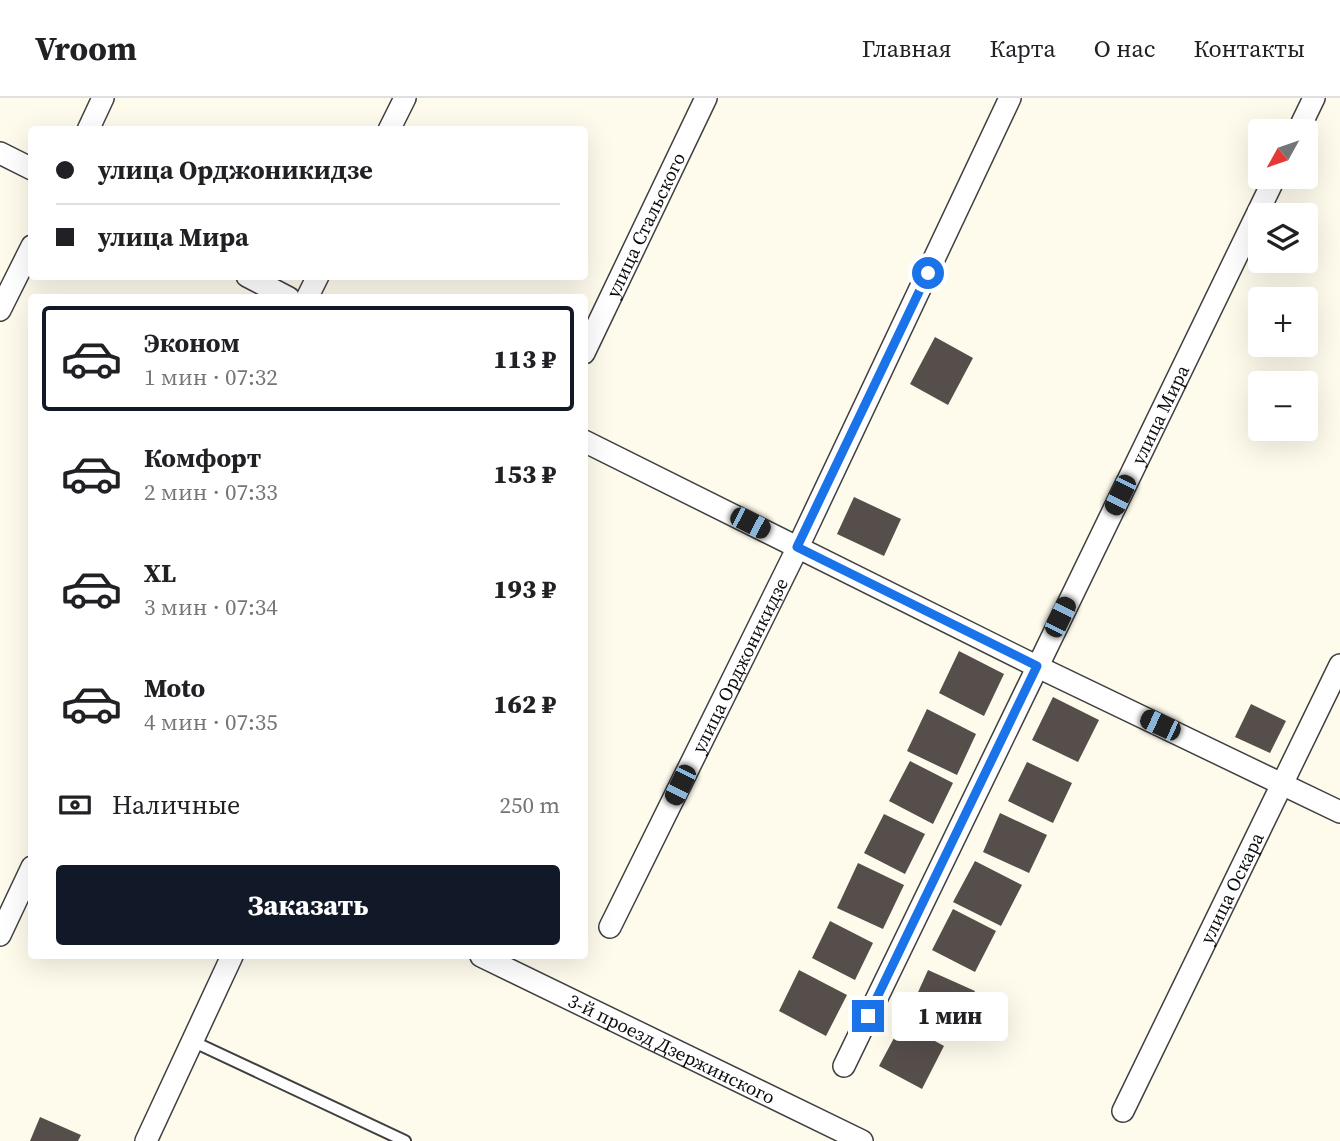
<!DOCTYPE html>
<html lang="ru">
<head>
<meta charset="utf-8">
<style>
	:root { --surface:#fff; --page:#f2f2f2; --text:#202124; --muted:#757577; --line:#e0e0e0; --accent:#111827 }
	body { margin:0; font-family:"Source Serif 4",serif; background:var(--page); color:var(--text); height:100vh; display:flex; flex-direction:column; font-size:26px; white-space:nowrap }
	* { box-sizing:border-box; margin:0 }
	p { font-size:23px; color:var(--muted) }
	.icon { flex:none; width:38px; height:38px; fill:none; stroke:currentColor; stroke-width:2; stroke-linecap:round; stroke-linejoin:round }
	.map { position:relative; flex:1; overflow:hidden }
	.drawer { position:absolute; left:28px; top:196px; width:560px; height:665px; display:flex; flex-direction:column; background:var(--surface); border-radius:7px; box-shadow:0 7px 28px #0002 }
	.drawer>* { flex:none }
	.banner { position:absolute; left:28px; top:28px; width:560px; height:154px; border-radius:7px; box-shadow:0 7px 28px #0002; display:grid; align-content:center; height:154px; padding:0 28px; background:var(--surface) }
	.needle { width:46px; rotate:230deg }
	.tools { position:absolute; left:1248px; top:21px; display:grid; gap:14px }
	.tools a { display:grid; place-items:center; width:70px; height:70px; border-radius:7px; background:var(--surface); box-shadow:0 7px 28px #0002; font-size:35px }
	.end { position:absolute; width:32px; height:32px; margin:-16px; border:9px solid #1a73e8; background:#fff; box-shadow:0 0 0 4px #fff }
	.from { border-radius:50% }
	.bubble { position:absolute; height:49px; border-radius:7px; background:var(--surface); box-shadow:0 7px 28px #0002; font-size:23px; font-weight:800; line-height:49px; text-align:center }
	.car { position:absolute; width:21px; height:42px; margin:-21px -10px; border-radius:9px; box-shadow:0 0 5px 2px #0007; background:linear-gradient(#222 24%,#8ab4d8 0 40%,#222 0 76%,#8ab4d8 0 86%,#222 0) }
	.banner b { display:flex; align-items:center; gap:24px; height:66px; font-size:26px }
	.banner b+b { border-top:2px solid var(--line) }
	.banner i { width:18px; height:18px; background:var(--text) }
	ul { padding:12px 0 0; list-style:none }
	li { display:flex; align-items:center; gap:21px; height:105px; margin:0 14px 10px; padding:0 14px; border:4px solid transparent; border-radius:7px }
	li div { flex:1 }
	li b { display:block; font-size:26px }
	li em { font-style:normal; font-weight:800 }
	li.active { border-color:var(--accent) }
	li>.icon { width:63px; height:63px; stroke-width:1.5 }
	.pay { display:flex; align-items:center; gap:18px; height:77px; padding:0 28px; font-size:26px }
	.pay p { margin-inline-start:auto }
	.primary-button { display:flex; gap:14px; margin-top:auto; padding:14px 28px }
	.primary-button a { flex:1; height:80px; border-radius:7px; background:var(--accent); color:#fff; font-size:28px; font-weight:800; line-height:80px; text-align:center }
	header { display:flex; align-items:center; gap:42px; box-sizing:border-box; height:98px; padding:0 35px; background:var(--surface); border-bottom:2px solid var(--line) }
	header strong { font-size:33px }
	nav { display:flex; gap:38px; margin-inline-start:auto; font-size:24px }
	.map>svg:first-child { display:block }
	.building { fill:#554e4a }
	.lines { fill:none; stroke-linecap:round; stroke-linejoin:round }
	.lane-casing { stroke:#404040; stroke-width:14 }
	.street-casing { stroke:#404040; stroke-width:24 }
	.lane { stroke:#fff; stroke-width:10 }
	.street { stroke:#fff; stroke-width:21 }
	.route { stroke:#1a73e8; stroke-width:9 }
	.labels { text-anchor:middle; stroke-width:7; stroke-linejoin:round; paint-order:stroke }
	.street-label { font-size:19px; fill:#0d0d0d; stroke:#fff }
</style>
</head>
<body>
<header>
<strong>Vroom</strong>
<nav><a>Главная</a><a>Карта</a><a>О нас</a><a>Контакты</a></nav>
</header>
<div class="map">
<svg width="1340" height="1043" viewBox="0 0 1340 1043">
	<rect width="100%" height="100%" fill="#fefbed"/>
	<path class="building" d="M935,239L973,260L948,307L910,286Z
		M854,399L901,421L884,458L837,436Z
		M959,553L1004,576L984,618L939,595Z
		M1053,599L1099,622L1078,664L1032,642Z
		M1251,606L1286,623L1270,655L1235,639Z
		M927,611L976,636L957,677L907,653Z
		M910,663L953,685L933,726L889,703Z
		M1027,664L1072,685L1053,725L1008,703Z
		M1000,715L1047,737L1029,775L983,754Z
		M884,716L925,736L905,776L864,755Z
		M975,763L1022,787L1001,828L953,804Z
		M858,765L904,787L883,831L837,810Z
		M953,811L996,833L975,874L932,852Z
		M830,823L873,845L855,882L812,860Z
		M799,872L847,897L826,938L779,913Z
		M928,872L975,893L956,933L910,912Z
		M902,925L944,948L922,991L879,968Z
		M40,1019L81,1037L78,1043H30Z"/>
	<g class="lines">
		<g class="lane-casing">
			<path id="lane" d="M192,943L405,1043"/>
		</g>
		<g class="street-casing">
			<g id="street">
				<path d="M88,32L103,0"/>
				<path d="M389,32L405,0"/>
				<path d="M1298,33L1314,0"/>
				<path d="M0,55L32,71"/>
				<path d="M247,178L289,200"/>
				<path d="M307,200L318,178"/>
				<path d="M0,212L32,148"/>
				<path id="s1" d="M584,255L706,0"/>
				<path d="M584,343L1036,568L1340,714"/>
				<path id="s2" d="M610,829L798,449L1010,0"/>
				<path d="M0,837L32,769"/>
				<path id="s3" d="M481,858L862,1043"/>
				<path id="s4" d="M844,968L1275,79"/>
				<path id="s5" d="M1123,1013L1340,567"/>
				<path d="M146,1043L232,858"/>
			</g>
		</g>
		<use href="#lane" class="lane"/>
		<use href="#street" class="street"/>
	</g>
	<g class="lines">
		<path class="route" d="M868,918L1037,568L797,449L928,175"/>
	</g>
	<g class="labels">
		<g class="street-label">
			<text dy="7" stroke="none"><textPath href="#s1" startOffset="142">улица Стальского</textPath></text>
			<text dy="7" stroke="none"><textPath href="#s4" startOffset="724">улица Мира</textPath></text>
			<text dy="7" stroke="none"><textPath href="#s2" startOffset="292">улица Орджоникидзе</textPath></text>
			<text dy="7" stroke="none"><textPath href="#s5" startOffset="248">улица Оскара</textPath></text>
			<text dy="7" stroke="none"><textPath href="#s3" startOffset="212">3-й проезд Дзержинского</textPath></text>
		</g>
	</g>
</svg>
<div class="tools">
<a><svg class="needle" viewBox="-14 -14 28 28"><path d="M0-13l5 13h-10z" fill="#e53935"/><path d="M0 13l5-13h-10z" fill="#757577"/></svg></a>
<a><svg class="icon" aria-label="layers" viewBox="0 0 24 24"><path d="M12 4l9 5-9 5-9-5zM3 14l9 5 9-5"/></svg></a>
<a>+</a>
<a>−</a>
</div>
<i class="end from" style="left:928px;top:175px"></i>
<i class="end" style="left:868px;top:918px"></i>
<div class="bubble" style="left:892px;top:894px;width:116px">1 мин</div>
<i class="car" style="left:1120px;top:397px;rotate:206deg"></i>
<i class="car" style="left:750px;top:425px;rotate:117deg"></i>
<i class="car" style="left:1060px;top:519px;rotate:26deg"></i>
<i class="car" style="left:1160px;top:627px;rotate:295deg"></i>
<i class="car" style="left:680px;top:687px;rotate:206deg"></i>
<div class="banner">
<b><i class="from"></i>улица Орджоникидзе</b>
<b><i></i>улица Мира</b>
</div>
<section class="drawer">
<ul>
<li class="active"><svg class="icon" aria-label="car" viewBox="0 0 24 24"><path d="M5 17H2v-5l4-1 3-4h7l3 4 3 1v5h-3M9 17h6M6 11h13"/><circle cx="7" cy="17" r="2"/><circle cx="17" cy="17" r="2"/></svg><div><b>Эконом</b><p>1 мин · 07:32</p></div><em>113 ₽</em></li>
<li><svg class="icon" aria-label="car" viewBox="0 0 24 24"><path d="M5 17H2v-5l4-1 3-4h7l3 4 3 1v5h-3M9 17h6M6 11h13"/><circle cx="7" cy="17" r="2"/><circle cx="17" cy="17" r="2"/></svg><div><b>Комфорт</b><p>2 мин · 07:33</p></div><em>153 ₽</em></li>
<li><svg class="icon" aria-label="car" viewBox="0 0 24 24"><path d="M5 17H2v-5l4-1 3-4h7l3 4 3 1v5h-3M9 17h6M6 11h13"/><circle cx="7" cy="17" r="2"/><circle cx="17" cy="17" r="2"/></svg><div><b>XL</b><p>3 мин · 07:34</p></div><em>193 ₽</em></li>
<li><svg class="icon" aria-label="car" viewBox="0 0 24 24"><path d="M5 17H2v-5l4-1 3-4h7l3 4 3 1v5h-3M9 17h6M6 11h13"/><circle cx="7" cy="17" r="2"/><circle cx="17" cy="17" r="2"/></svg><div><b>Moto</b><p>4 мин · 07:35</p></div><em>162 ₽</em></li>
</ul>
<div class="pay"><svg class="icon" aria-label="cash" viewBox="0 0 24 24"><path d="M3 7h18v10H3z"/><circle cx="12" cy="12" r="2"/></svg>Наличные<p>250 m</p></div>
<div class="primary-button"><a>Заказать</a></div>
</section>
</div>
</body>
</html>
